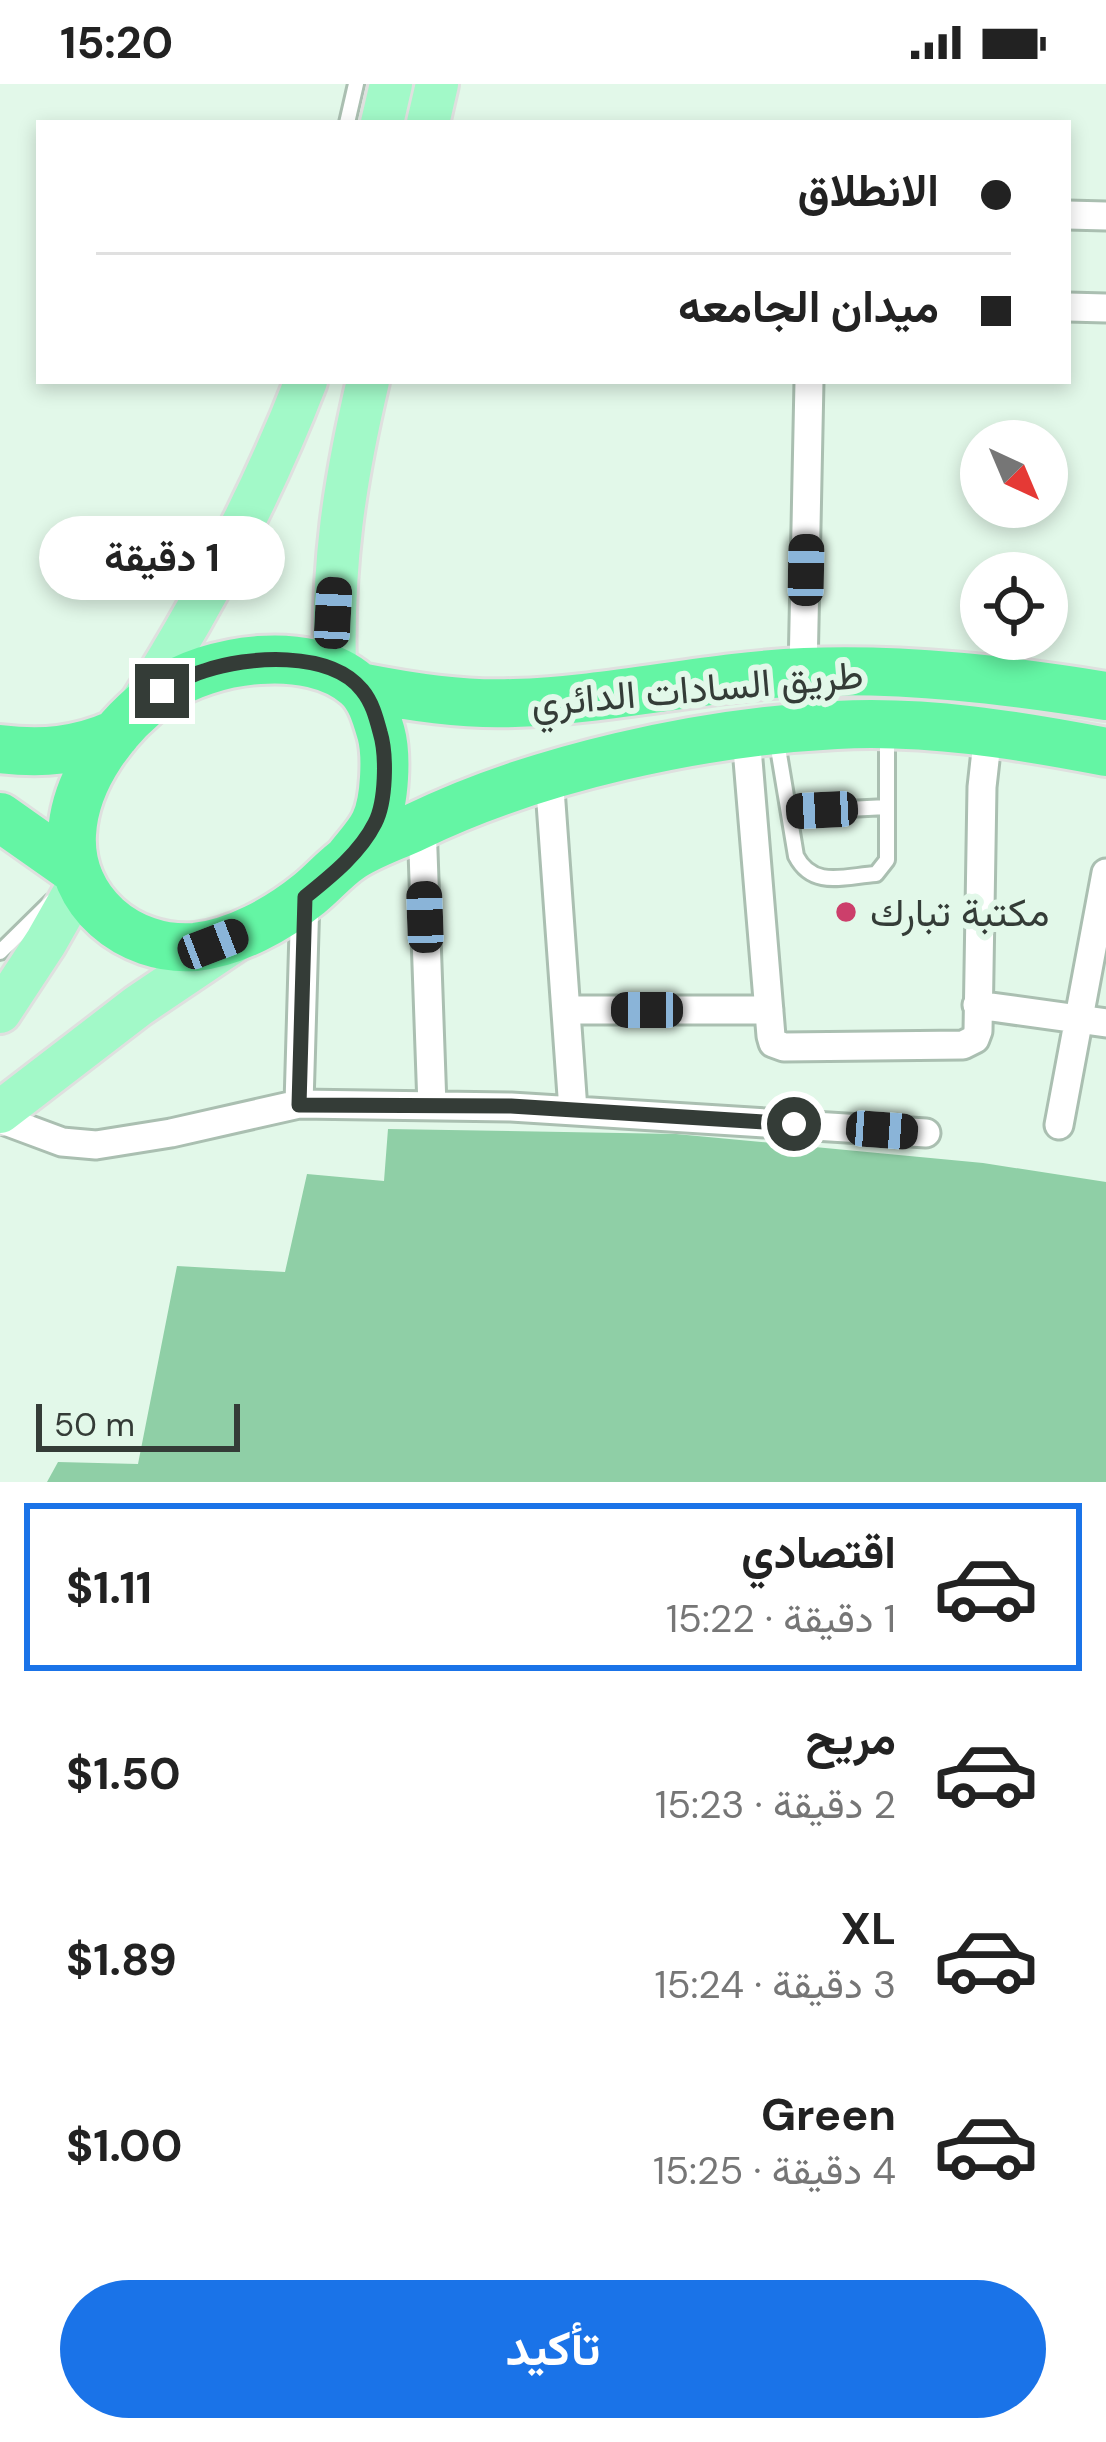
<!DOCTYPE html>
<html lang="ar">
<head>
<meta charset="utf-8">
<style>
	:root { --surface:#fff; --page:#f6f6f6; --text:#222; --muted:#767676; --line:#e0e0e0; --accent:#1a73e8 }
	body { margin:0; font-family:"DM Sans",Vazirmatn,sans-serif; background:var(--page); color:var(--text); direction:rtl; height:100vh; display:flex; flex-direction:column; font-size:45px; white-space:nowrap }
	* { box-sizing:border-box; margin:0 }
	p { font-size:39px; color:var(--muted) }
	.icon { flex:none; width:66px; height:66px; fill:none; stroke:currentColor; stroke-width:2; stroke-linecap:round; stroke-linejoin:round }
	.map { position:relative; height:1398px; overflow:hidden; direction:ltr }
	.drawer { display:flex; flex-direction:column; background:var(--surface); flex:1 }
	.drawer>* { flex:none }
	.banner { position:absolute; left:36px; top:36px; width:1035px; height:264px; border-radius:0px; box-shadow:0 6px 18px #0003; direction:rtl; display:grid; align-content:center; height:264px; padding:0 60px; background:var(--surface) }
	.needle { width:78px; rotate:136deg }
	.tools { position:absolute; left:960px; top:336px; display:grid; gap:24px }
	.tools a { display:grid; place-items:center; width:108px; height:108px; border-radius:50%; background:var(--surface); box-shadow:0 6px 18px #0003; font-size:60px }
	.scale { position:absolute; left:36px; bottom:30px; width:204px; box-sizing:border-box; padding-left:12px; border:6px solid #343c37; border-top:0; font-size:33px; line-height:42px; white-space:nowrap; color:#343c37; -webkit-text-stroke:9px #e2f8e9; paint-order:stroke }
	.end { position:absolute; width:54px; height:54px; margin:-27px; border:15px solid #343c37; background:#fff; box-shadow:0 0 0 6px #fff }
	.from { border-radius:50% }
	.bubble { position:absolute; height:84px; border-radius:42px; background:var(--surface); box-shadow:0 6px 18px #0003; font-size:39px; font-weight:700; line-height:84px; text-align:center; direction:rtl }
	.car { position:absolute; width:36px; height:72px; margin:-36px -18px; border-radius:15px; box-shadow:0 0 9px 3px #0007; background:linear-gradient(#222 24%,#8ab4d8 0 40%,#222 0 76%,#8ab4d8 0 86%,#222 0) }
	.banner b { display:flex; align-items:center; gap:42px; height:114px; font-size:45px }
	.banner b+b { border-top:3px solid var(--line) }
	.banner i { width:30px; height:30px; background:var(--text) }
	ul { padding:21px 0 0; list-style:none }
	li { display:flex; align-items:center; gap:36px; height:168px; margin:0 24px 18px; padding:0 36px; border:6px solid transparent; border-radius:0px }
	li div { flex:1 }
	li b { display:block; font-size:45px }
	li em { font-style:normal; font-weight:700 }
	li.selected { border-color:var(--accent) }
	li>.icon { width:108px; height:108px; stroke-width:1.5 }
	.action { display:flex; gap:24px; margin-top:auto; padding:24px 60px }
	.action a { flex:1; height:138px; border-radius:72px; background:var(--accent); color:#fff; font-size:48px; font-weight:700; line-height:138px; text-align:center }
	.status { display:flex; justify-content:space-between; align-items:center; height:84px; padding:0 60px; background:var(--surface); direction:ltr }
	.status svg { height:33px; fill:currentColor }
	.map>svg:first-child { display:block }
	.green { fill:#8fcfa6 }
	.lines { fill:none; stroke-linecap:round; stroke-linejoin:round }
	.lane-casing { stroke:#aabfb1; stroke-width:20 }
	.street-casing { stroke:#aabfb1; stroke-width:33 }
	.primary-casing { stroke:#dfe0df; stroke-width:48 }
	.highway-casing { stroke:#dfe0df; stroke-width:54 }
	.lane { stroke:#fff; stroke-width:14 }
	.street { stroke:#fff; stroke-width:27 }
	.primary { stroke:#a2f9c8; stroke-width:42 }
	.highway { stroke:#64f5a4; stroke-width:48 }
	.route { stroke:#343c37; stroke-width:15 }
	.poi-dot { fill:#cc3f6b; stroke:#e2f8e9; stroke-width:4.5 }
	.labels { text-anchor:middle; stroke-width:12; stroke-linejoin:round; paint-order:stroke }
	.street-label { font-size:39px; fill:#343c37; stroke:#e2f8e9 }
	.poi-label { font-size:39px; fill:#343c37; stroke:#e2f8e9; text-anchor:start }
</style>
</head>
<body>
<div class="status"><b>15:20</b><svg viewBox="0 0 49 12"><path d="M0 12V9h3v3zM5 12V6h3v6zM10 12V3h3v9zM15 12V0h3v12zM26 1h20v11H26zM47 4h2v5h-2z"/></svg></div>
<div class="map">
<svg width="1106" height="1398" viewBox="0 0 1106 1398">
	<rect width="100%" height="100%" fill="#e2f8e9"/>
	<path class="green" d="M388,1045L676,1050L983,1079L1106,1098V1398H47L58,1378L138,1380L177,1182L285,1188L307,1090L384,1097Z"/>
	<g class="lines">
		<g class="lane-casing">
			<path id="lane" d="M347,39L356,0
				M776,652L796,772C813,805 845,792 876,790L887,776V651
				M789,728L887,723
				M0,868L52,817"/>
		</g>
		<g class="street-casing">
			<path id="street" d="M1068,131L1106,132
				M1068,223L1106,224
				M803,588L809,297
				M746,652L771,952L773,959L784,963L963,961L975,955L978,947L982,703L988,649
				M549,691L573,1026
				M422,739L432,1022
				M977,921L1106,939
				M566,926H769
				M299,1020L305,813
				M0,1035L62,1058L96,1061L171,1049L299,1020L511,1023L926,1049
				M1059,1041L1106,789"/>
		</g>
		<g class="primary-casing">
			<path id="primary" d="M382,39L391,0
				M428,39L437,0
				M335,586C332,481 344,399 368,297
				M140,621C205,518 262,411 306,297
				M0,928L46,858L80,798
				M0,1028L138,922L236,856"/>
		</g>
		<g class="highway-casing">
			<path id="highway" d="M360,603C411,613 462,621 514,619C612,616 708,592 805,588C907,584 1006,596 1106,612
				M0,665C42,670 78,667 116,650
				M0,733L75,786
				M348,775C357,763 369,751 375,738C385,717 387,671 381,649C376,632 371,613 357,601C309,559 209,574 161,608C116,640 75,694 72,750C68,817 128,868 195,863C235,859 278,835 309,810C323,799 335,784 350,774C369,761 394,753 415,743C536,684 701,648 836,641C925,636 1018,651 1106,668"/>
		</g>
		<use href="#lane" class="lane"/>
		<use href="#street" class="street"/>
		<use href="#primary" class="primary"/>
		<use href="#highway" class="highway"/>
	</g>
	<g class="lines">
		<path class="route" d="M162,607C175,600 189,591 204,587C247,572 330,566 362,606C372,618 376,633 380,648C387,671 386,718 375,739C360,769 331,792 305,813L299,1021L511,1022L794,1040"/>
	</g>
	<circle class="poi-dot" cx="846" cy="828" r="12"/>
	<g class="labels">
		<g class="street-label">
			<text transform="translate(697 604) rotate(-5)" y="14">طريق السادات الدائري</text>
		</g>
		<g class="poi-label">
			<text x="870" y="842">مكتبة تبارك</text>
		</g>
	</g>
</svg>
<div class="tools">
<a><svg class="needle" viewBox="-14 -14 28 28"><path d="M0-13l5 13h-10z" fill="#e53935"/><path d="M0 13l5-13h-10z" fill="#767676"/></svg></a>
<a><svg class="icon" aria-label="locate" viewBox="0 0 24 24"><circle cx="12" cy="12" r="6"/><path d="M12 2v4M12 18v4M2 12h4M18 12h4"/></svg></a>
</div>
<div class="scale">50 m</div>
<i class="end from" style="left:794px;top:1040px"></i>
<i class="end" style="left:162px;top:607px"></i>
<div class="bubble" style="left:39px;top:432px;width:246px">1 دقيقة</div>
<i class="car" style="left:806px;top:486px;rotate:1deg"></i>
<i class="car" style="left:333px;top:529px;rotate:3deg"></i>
<i class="car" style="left:822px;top:726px;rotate:267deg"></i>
<i class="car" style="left:425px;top:833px;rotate:358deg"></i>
<i class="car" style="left:213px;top:860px;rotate:69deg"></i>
<i class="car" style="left:647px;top:926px;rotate:270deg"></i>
<i class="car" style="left:882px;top:1046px;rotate:94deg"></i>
<div class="banner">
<b><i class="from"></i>الانطلاق</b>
<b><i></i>ميدان الجامعه</b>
</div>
</div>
<section class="drawer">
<ul>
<li class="selected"><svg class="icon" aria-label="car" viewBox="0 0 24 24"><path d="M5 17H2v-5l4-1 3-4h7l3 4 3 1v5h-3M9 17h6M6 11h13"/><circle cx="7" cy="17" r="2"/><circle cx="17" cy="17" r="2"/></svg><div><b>اقتصادي</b><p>1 دقيقة · 15:22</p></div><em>$1.11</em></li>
<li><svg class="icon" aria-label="car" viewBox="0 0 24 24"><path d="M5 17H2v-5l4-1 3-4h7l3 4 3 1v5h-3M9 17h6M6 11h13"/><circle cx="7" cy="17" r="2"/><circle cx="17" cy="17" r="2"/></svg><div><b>مريح</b><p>2 دقيقة · 15:23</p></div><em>$1.50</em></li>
<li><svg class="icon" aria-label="car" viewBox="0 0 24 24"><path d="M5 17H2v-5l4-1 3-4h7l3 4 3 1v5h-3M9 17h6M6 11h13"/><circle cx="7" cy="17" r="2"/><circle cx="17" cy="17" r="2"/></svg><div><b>XL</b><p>3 دقيقة · 15:24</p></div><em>$1.89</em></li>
<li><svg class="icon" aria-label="car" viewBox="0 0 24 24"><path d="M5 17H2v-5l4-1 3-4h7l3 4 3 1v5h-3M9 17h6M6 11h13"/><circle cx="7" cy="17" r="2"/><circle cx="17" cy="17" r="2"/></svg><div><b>Green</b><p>4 دقيقة · 15:25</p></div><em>$1.00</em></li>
</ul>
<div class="action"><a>تأكيد</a></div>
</section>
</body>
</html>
